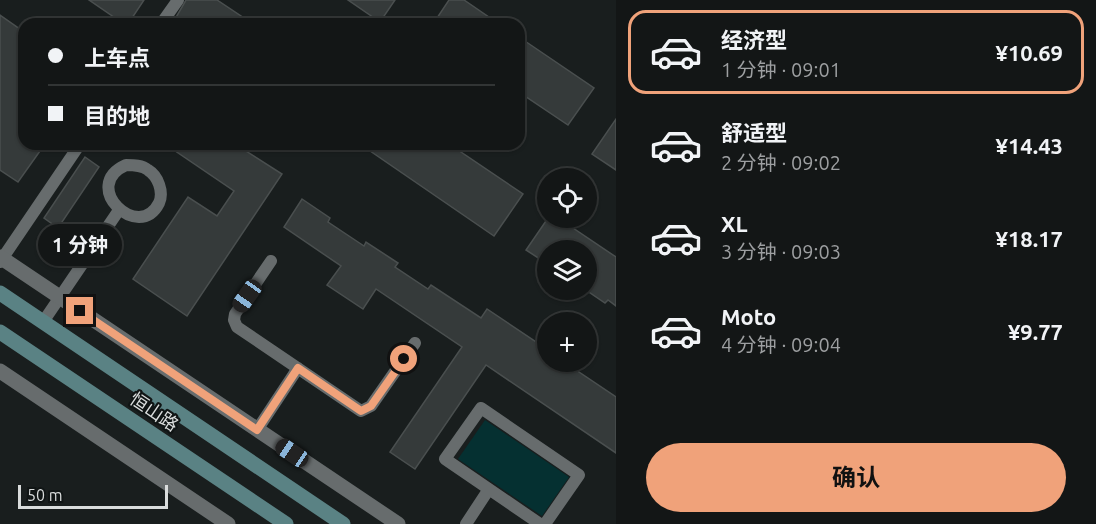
<!DOCTYPE html>
<html lang="zh">
<head>
<meta charset="utf-8">
<style>
	:root { --surface:#131616; --page:#202323; --text:#f1f3f6; --muted:#9d9fa1; --line:#323535; --accent:#f0a27a }
	body { margin:0; font-family:Ubuntu,"Noto Sans SC",sans-serif; background:var(--page); color:var(--text); height:100vh; display:flex; flex-direction:column; font-size:22px; white-space:nowrap }
	* { box-sizing:border-box; margin:0 }
	p { font-size:20px; color:var(--muted) }
	.icon { flex:none; width:33px; height:33px; fill:none; stroke:currentColor; stroke-width:2; stroke-linecap:round; stroke-linejoin:round }
	.map { position:relative; flex:1; overflow:hidden }
	.details { display:flex; flex-direction:column; background:var(--surface); width:480px }
	.details>* { flex:none }
	.hud { position:absolute; left:18px; top:18px; width:507px; height:132px; border-radius:18px; box-shadow:0 2px 4px #0004,0 0 0 2px var(--line); display:grid; align-content:center; height:132px; padding:0 30px; background:var(--surface) }
	.controls { position:absolute; left:537px; top:168px; display:grid; gap:12px }
	.controls a { display:grid; place-items:center; width:60px; height:60px; border-radius:50%; background:var(--surface); box-shadow:0 2px 4px #0004,0 0 0 2px var(--line); font-size:30px }
	.scale { position:absolute; left:18px; bottom:15px; width:150px; box-sizing:border-box; padding-left:6px; border:3px solid #d9dcdc; border-top:0; font-size:16px; line-height:21px; white-space:nowrap; color:#d9dcdc; -webkit-text-stroke:4px #101515; paint-order:stroke }
	.end { position:absolute; width:27px; height:27px; margin:-14px; border:8px solid #f0a27a; background:#111; box-shadow:0 0 0 3px #111 }
	.from { border-radius:50% }
	.bubble { position:absolute; height:42px; border-radius:21px; background:var(--surface); box-shadow:0 2px 4px #0004,0 0 0 2px var(--line); font-size:20px; font-weight:700; line-height:42px; text-align:center }
	.car { position:absolute; width:18px; height:36px; margin:-18px -9px; border-radius:8px; box-shadow:0 0 4px 2px #0007; background:linear-gradient(#222 24%,#8ab4d8 0 40%,#222 0 76%,#8ab4d8 0 86%,#222 0) }
	.hud b { display:flex; align-items:center; gap:21px; height:57px; font-size:22px }
	.hud b+b { border-top:2px solid var(--line) }
	.hud i { width:15px; height:15px; background:var(--text) }
	ul { padding:10px 0 0; list-style:none }
	li { display:flex; align-items:center; gap:18px; height:84px; margin:0 12px 9px; padding:0 18px; border:3px solid transparent; border-radius:18px }
	li div { flex:1 }
	li b { display:block; font-size:22px }
	li em { font-style:normal; font-weight:700 }
	li.current { border-color:var(--accent) }
	li>.icon { width:54px; height:54px; stroke-width:1.5 }
	.action { display:flex; gap:12px; margin-top:auto; padding:12px 30px }
	.action a { flex:1; height:69px; border-radius:36px; background:var(--accent); color:#111; font-size:24px; font-weight:700; line-height:69px; text-align:center }
	main { display:flex; flex:1; min-height:0 }
	.map>svg:first-child { display:block }
	.green { fill:#053031 }
	.building { fill:#353a3a; stroke:#4a4f4f; stroke-width:1.5 }
	.lines { fill:none; stroke-linecap:round; stroke-linejoin:round }
	.service { stroke:#676c6d; stroke-width:12 }
	.minor { stroke:#676c6d; stroke-width:15 }
	.secondary { stroke:#5a8284; stroke-width:15 }
	.route { stroke:#f0a27a; stroke-width:8 }
	.labels { text-anchor:middle; stroke-width:4.5; stroke-linejoin:round; paint-order:stroke }
	.street-label { font-size:18px; fill:#d9dcdc; stroke:#101515 }
</style>
</head>
<body>
<main>
<div class="map">
<svg width="616" height="524" viewBox="0 0 616 524">
	<rect width="100%" height="100%" fill="#191e1e"/>
	<path class="green" d="M485,420L569,477L542,516L458,459Z"/>
	<path class="building" d="M89,0H144L128,24H124Z
		M186,0H217L253,24H183L175,19Z
		M348,0H395L380,22Z
		M449,0H464L499,24H433Z
		M0,15L24,32V144H45L18,182L0,170Z
		M519,37L594,88L568,125L519,92Z
		M616,119V170L592,154Z
		M165,144H235L282,174L187,316L133,279L188,197L217,216L234,191Z
		M360,144H449L523,194L494,236Z
		M85,157L99,167L58,228L44,218Z
		M302,199L330,218L328,222L364,246L366,242L398,263L395,267L428,289L431,285L481,318L487,309L548,350V362H564L616,397V453L486,365L415,469L390,452L462,347L376,289L363,309L327,285L341,266L284,227Z
		M548,218H558L616,257V306L608,300L605,303L586,290V250H548L546,263L526,250Z"/>
	<g class="lines">
		<path class="service" d="M161,24L178,0
			M126,165C134,165 142,165 148,170C158,176 164,192 159,203C139,243 79,186 126,165Z
			M271,261L235,314L234,320L237,327L361,411L371,406L415,343
			M0,262L80,144
			M43,322L119,210
			M257,430L298,368
			M466,524L489,489
			M540,524L445,459L481,408L579,475L545,524"/>
		<path class="minor" d="M0,257L398,524
			M0,371L228,524"/>
		<path class="secondary" d="M0,293L343,524
			M0,332L286,524"/>
	</g>
	<g class="lines">
		<path class="route" d="M80,311L257,430L298,368L361,411L371,406L404,359"/>
	</g>
	<g class="labels">
		<g class="street-label">
			<text transform="translate(154 412) rotate(34)" y="6">恒山路</text>
		</g>
	</g>
</svg>
<div class="controls">
<a><svg class="icon" aria-label="locate" viewBox="0 0 24 24"><circle cx="12" cy="12" r="6"/><path d="M12 2v4M12 18v4M2 12h4M18 12h4"/></svg></a>
<a><svg class="icon" aria-label="layers" viewBox="0 0 24 24"><path d="M12 4l9 5-9 5-9-5zM3 14l9 5 9-5"/></svg></a>
<a>+</a>
</div>
<div class="scale">50 m</div>
<i class="end from" style="left:404px;top:359px"></i>
<i class="end" style="left:80px;top:311px"></i>
<div class="bubble" style="left:38px;top:224px;width:84px">1 分钟</div>
<i class="car" style="left:247px;top:296px;rotate:215deg"></i>
<i class="car" style="left:292px;top:453px;rotate:304deg"></i>
<div class="hud">
<b><i class="from"></i>上车点</b>
<b><i></i>目的地</b>
</div>
</div>
<section class="details">
<ul>
<li class="current"><svg class="icon" aria-label="car" viewBox="0 0 24 24"><path d="M5 17H2v-5l4-1 3-4h7l3 4 3 1v5h-3M9 17h6M6 11h13"/><circle cx="7" cy="17" r="2"/><circle cx="17" cy="17" r="2"/></svg><div><b>经济型</b><p>1 分钟 · 09:01</p></div><em>¥10.69</em></li>
<li><svg class="icon" aria-label="car" viewBox="0 0 24 24"><path d="M5 17H2v-5l4-1 3-4h7l3 4 3 1v5h-3M9 17h6M6 11h13"/><circle cx="7" cy="17" r="2"/><circle cx="17" cy="17" r="2"/></svg><div><b>舒适型</b><p>2 分钟 · 09:02</p></div><em>¥14.43</em></li>
<li><svg class="icon" aria-label="car" viewBox="0 0 24 24"><path d="M5 17H2v-5l4-1 3-4h7l3 4 3 1v5h-3M9 17h6M6 11h13"/><circle cx="7" cy="17" r="2"/><circle cx="17" cy="17" r="2"/></svg><div><b>XL</b><p>3 分钟 · 09:03</p></div><em>¥18.17</em></li>
<li><svg class="icon" aria-label="car" viewBox="0 0 24 24"><path d="M5 17H2v-5l4-1 3-4h7l3 4 3 1v5h-3M9 17h6M6 11h13"/><circle cx="7" cy="17" r="2"/><circle cx="17" cy="17" r="2"/></svg><div><b>Moto</b><p>4 分钟 · 09:04</p></div><em>¥9.77</em></li>
</ul>
<div class="action"><a>确认</a></div>
</section>
</main>
</body>
</html>
